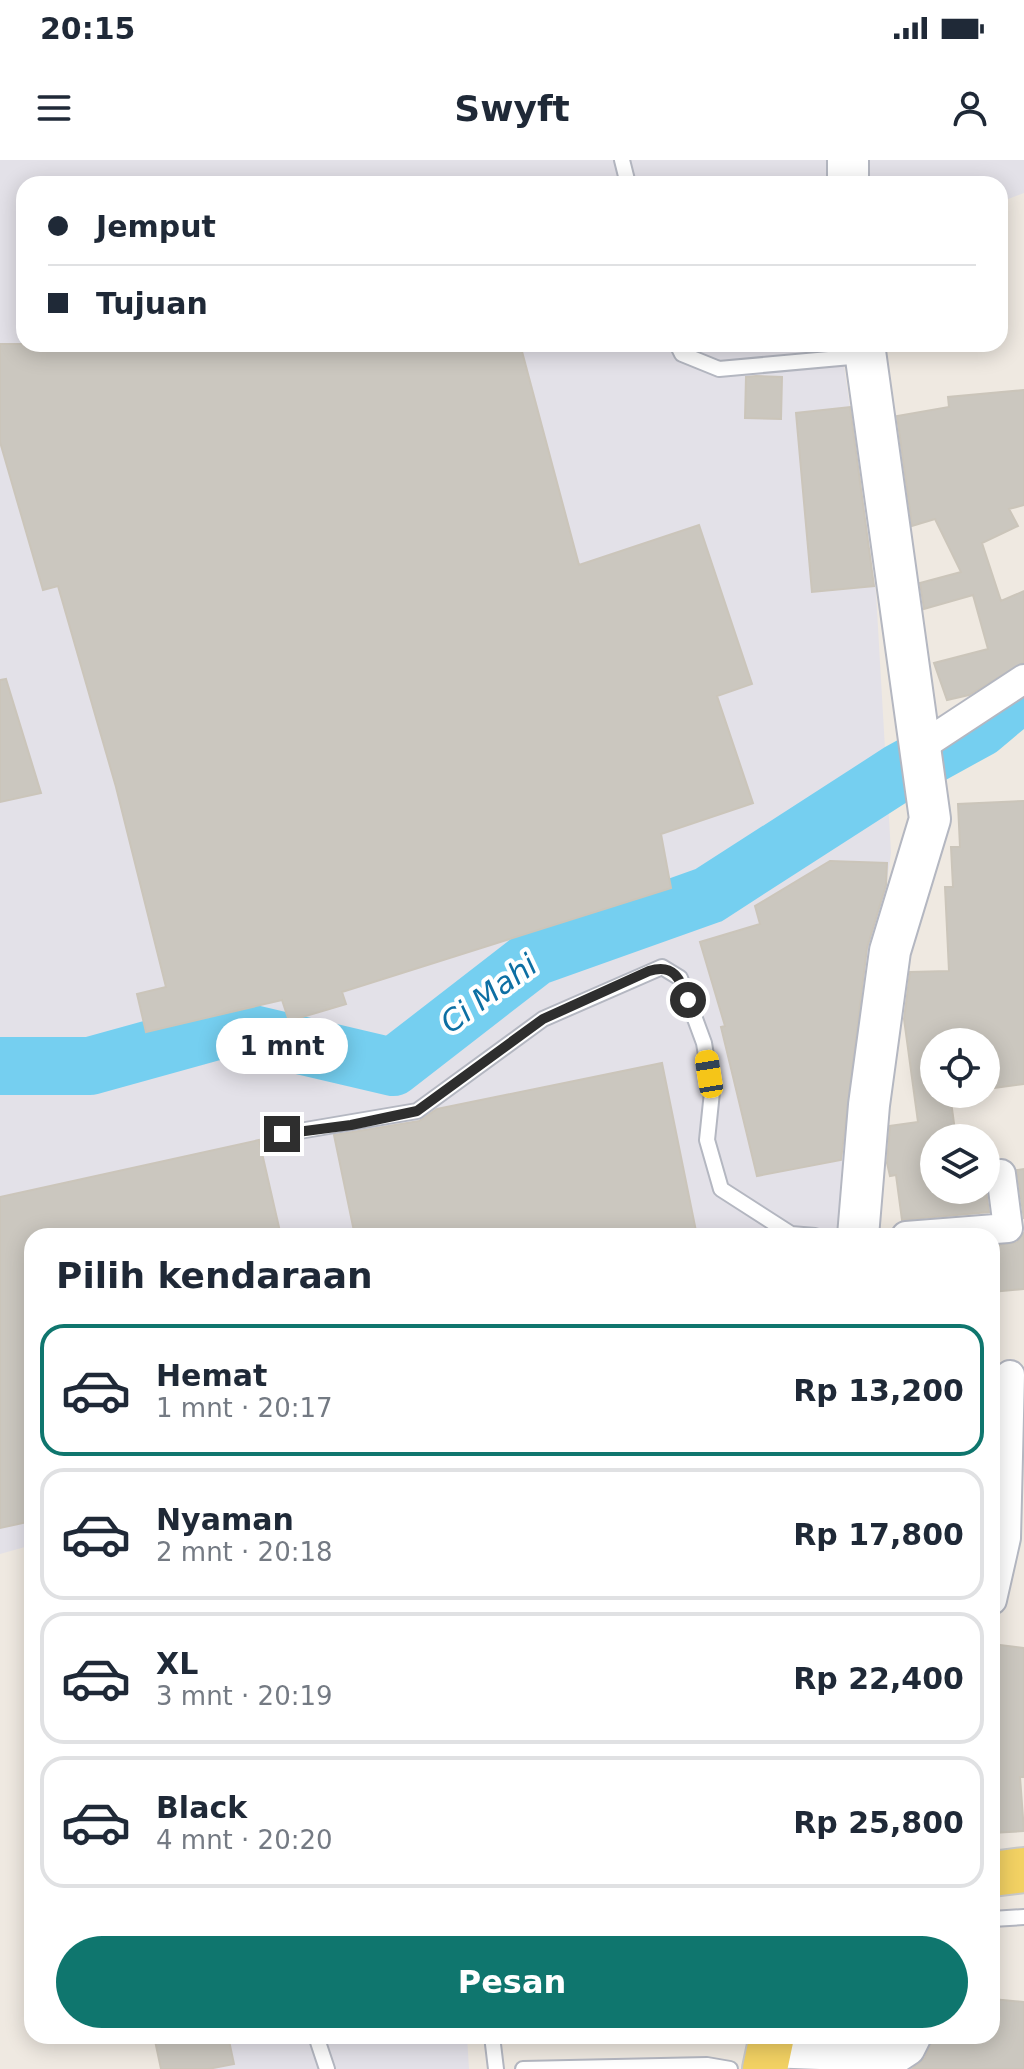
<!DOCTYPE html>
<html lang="id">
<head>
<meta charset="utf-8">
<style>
	:root { --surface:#fff; --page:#f6f6f7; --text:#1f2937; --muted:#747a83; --line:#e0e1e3; --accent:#0f766e }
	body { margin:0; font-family:"DejaVu Sans",sans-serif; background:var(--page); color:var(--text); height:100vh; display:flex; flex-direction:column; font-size:30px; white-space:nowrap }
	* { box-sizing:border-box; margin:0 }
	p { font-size:26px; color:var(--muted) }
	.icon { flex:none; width:44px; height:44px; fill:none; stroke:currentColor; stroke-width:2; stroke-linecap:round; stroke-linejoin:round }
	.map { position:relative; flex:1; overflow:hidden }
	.side { position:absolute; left:24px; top:1068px; width:976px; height:816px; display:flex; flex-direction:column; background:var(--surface); border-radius:24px; box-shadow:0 4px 20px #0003 }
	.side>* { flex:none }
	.top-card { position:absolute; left:16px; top:16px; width:992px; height:176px; border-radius:24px; box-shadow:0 4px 20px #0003; display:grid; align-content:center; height:176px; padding:0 32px; background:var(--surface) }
	.controls { position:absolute; left:920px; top:868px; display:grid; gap:16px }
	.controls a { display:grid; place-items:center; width:80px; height:80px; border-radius:50%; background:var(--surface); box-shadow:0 4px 20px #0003; font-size:40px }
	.end { position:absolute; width:36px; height:36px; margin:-18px; border:10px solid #2e2e2e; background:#fff; box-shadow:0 0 0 4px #fff }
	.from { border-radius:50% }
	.bubble { position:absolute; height:56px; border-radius:28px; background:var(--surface); box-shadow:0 4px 20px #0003; font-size:26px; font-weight:700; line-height:56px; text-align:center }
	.car { position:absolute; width:24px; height:48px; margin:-24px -12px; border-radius:10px; box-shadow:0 0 6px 2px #0007; background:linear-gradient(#f5c518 24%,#345 0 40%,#f5c518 0 76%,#345 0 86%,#f5c518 0) }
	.top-card b { display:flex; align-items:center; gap:28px; height:76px; font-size:30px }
	.top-card b+b { border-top:2px solid var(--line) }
	.top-card i { width:20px; height:20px; background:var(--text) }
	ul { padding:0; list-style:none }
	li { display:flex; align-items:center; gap:24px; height:132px; margin:0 16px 12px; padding:0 16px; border:4px solid var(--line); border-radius:24px }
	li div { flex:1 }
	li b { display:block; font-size:30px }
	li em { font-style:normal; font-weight:700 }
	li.active { border-color:var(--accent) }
	li>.icon { width:72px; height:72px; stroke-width:1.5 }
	h2 { padding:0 32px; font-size:36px; line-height:96px }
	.action { display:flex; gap:16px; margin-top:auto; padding:16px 32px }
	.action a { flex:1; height:92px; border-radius:48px; background:var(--accent); color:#fff; font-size:32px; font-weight:700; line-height:92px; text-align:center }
	.status { display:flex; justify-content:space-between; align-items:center; height:56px; padding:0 40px; background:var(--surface); direction:ltr }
	.status svg { height:22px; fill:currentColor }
	header { display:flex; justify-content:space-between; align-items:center; height:104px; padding:0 32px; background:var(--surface); font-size:36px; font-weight:700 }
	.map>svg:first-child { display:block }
	.industrial { fill:#e3e1e8 }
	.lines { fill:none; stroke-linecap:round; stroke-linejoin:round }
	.river { stroke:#75cff0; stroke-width:58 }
	.building { fill:#cbc7bf; stroke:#cbc5ba; stroke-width:2 }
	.lane-casing { stroke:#b4b7c1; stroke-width:18 }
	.street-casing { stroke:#b4b7c1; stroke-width:32 }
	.secondary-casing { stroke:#b4b7c1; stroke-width:44 }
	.primary-casing { stroke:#c9c9c9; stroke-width:48 }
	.lane { stroke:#fff; stroke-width:14 }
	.street { stroke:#fff; stroke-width:28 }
	.secondary { stroke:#fff; stroke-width:40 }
	.primary { stroke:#f2d163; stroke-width:44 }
	.route { stroke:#2e2e2e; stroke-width:10 }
	.labels { text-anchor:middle; stroke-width:8; stroke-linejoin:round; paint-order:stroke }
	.water-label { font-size:30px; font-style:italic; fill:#0d6fa3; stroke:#fff }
</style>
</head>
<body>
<div class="status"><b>20:15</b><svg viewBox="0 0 49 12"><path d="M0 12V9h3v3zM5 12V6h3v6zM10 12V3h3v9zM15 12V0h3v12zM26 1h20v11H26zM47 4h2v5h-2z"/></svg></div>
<header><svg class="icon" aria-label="menu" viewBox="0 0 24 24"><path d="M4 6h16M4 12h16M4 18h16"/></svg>Swyft<svg class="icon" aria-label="person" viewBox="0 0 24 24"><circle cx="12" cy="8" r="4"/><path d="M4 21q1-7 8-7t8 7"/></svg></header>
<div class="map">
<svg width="1024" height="1909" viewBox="0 0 1024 1909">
	<rect width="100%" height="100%" fill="#efe9e1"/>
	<path class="industrial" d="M0,0H1024V33L1000,42V24H24V184H841L876,433L891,693L844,1019L842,1076H32V1385L0,1394Z
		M161,1876H467L469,1909H169Z"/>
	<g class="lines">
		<path class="river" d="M0,906H90L227,868L393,907L535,797L709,735L900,612L980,568L1024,531"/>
	</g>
	<path class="building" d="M0,184H520L579,405L699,365L752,524L717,536L753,643L661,674L671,728L342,832L346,844L289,861L282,840L146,872L137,834L166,827L116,627L58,426L43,430L0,282Z
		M756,216L782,217L781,259L745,258L746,217Z
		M1024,230V345L1009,349L1018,366L982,383L1001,441L1024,431V502L969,535L947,540L934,503L988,489L973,435L924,449L920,423L961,412L935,359L912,366L897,256L949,247L948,237Z
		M850,247L874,426L812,432L796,253Z
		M6,519L41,633L0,642V520Z
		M1024,641V924L986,929V882H934V934H950L956,978H934V1030H986L989,1052L902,1060L896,1015L890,1016L887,1003L890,966L918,962L904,859L910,812L949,811L945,727H953L951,687H960L958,644Z
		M830,701L887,703L886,725L867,788L841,1000L757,1016L721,867L725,866L700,782L760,764L755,746Z
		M662,903L697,1076H355L334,975L419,961L437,949Z
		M259,980L281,1076H32V1361L0,1368V1037Z
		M1024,1009V1059L1017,1010Z
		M1024,1073V1129L992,1132V1086L1017,1082Z
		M992,1484L1024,1488V1617H1020L1024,1671L992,1673Z
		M992,1839L1024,1842V1909H912L925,1898L934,1876H992Z
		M154,1876H228L234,1904L208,1909H161Z
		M816,1876H898L893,1881Z"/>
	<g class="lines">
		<g class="lane-casing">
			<path id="lane" d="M622,0L628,24
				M677,184L682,194L719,209L862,196
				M282,974L417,951L543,859L662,807L680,818L704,883L712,932L707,980L721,1029L791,1074L815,1076
				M992,1759L1024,1757
				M316,1876L327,1909
				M492,1876L496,1909
				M523,1909L707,1905L730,1909"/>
		</g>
		<g class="street-casing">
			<path id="street" d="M919,588L1024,519
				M906,1076L1008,1068L1001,1014
				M992,1440L1006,1378L1010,1215
				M768,1893L898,1898L910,1890L917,1876"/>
		</g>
		<g class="secondary-casing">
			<path id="secondary" d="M848,0V24
				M858,1076L869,945L890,791L930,659L864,184"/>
		</g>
		<g class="primary-casing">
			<path id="primary" d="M992,1714L1024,1710
				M765,1909L772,1876"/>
		</g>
		<use href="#lane" class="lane"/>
		<use href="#street" class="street"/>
		<use href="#secondary" class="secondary"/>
		<use href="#primary" class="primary"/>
	</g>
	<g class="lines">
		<path class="route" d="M282,974L351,965L417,951L543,859L649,811C674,803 680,819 688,840"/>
	</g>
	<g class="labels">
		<g class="water-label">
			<text transform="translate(489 834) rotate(-36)" y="10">Ci Mahi</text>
		</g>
	</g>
</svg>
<div class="controls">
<a><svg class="icon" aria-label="locate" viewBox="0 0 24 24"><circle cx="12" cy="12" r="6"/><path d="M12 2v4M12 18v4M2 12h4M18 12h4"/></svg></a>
<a><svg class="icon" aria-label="layers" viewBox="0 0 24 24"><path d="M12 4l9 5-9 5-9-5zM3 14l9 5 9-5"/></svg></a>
</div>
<i class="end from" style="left:688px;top:840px"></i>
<i class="end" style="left:282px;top:974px"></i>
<div class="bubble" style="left:216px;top:858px;width:132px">1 mnt</div>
<i class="car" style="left:709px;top:914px;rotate:351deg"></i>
<div class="top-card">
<b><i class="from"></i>Jemput</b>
<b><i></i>Tujuan</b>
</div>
<section class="side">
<h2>Pilih kendaraan</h2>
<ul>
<li class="active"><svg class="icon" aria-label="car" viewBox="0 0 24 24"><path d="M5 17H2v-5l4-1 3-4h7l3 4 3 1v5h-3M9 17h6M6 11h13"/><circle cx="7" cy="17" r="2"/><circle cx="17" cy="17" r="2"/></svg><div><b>Hemat</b><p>1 mnt · 20:17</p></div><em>Rp 13,200</em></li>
<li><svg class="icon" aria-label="car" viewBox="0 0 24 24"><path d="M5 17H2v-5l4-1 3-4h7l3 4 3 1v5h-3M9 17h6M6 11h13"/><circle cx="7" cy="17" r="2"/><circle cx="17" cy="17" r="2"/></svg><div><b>Nyaman</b><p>2 mnt · 20:18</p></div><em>Rp 17,800</em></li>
<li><svg class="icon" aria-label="car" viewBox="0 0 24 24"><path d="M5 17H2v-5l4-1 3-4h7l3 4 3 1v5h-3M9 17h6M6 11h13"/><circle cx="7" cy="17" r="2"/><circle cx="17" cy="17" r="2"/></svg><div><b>XL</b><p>3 mnt · 20:19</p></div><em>Rp 22,400</em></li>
<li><svg class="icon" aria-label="car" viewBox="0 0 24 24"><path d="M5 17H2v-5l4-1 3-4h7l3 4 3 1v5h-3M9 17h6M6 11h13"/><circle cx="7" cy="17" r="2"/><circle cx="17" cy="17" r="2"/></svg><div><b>Black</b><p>4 mnt · 20:20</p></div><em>Rp 25,800</em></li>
</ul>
<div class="action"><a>Pesan</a></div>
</section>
</div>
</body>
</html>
